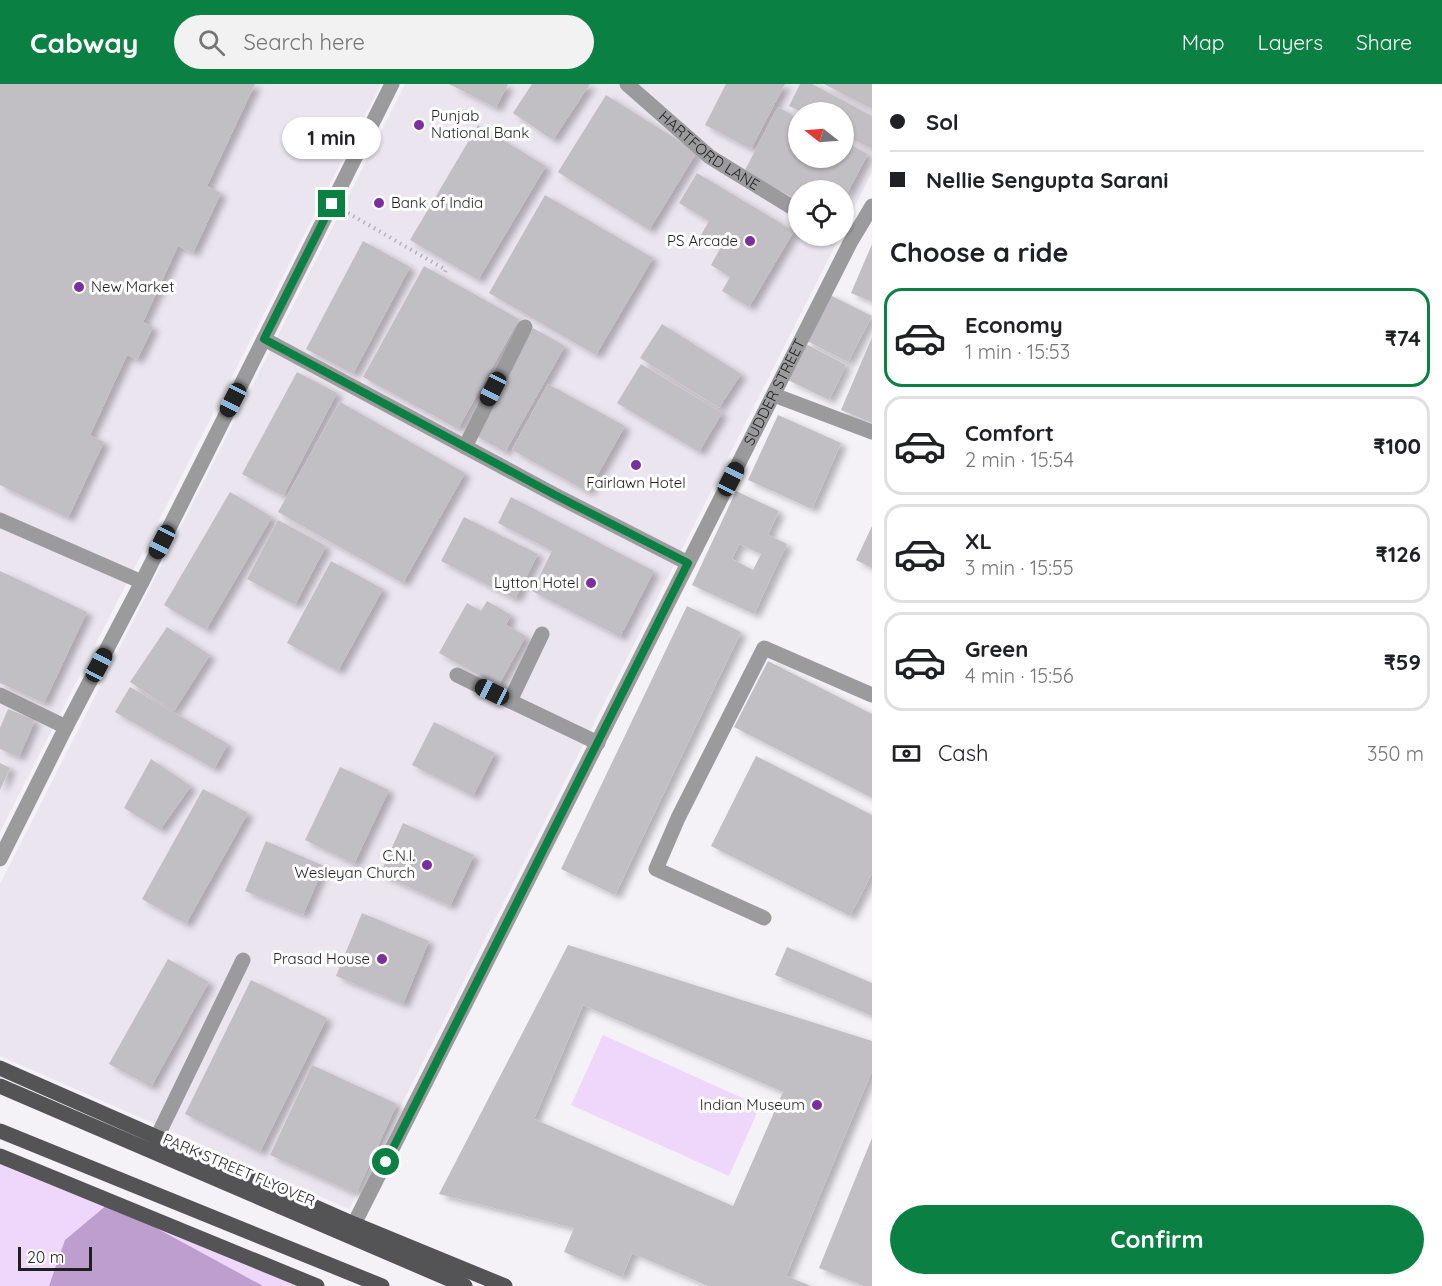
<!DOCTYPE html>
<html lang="en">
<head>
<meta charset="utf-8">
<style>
	:root { --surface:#fff; --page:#f2f2f2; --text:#202124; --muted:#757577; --line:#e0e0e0; --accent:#0b8043 }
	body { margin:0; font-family:Quicksand,sans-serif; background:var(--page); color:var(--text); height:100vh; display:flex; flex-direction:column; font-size:22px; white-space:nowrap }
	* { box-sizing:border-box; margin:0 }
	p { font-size:20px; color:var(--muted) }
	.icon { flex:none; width:33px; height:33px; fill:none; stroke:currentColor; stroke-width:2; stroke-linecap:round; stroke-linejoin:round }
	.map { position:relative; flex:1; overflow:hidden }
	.details { display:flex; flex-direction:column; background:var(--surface); width:570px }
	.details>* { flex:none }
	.hud { display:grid; align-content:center; height:132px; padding:0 18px; background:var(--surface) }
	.needle { width:39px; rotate:287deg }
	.fabs { position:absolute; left:788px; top:18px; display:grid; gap:12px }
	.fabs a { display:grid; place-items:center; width:66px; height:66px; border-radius:50%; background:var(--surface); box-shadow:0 2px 4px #0004; font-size:30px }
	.scale { position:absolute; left:18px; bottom:15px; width:74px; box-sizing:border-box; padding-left:6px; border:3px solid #1f1f20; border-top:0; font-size:16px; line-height:21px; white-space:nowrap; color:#1f1f20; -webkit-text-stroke:4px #fff; paint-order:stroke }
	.end { position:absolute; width:27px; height:27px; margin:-14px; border:8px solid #0b8043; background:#fff; box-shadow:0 0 0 3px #fff }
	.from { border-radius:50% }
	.bubble { position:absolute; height:42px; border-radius:21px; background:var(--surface); box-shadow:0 2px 4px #0004; font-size:20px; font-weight:700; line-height:42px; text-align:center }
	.car { position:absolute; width:18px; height:36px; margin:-18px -9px; border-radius:8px; box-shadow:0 0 4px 2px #0007; background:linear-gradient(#222 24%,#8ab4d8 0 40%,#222 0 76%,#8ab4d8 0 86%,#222 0) }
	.hud b { display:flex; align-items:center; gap:21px; height:57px; font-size:22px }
	.hud b+b { border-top:2px solid var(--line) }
	.hud i { width:15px; height:15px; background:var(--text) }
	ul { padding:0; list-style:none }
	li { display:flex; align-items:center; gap:18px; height:99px; margin:0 12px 9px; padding:0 6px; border:3px solid var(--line); border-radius:18px }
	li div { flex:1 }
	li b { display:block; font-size:22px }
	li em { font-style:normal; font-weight:700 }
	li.current { border-color:var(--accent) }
	li>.icon { width:54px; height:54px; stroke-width:1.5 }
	h2 { padding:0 18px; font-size:27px; line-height:72px }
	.pay { display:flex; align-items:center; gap:15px; height:66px; padding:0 18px; font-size:22px }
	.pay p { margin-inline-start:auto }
	.cta { display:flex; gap:12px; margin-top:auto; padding:12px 18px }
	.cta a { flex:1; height:69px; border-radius:36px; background:var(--accent); color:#fff; font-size:24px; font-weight:700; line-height:69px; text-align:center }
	header { display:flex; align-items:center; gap:36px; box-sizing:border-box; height:84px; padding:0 30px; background:var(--accent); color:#fff }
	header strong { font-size:28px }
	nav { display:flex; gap:33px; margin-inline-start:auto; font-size:21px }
	.search { width:420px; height:54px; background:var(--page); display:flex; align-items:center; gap:15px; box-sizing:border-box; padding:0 21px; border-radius:33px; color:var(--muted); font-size:22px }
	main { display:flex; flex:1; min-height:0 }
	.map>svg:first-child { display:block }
	.built { fill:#ebe5ef; fill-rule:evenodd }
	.green { fill:#efd7fc }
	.forest { fill:#be9ecf }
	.building { fill:#c1bfc3; fill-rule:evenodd; filter:url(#shadow) }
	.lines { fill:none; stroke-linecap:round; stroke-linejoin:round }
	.path { stroke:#b4b2b5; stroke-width:4; stroke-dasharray:1.5 4.5; stroke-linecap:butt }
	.minor { stroke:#9b9a9c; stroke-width:15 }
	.major { stroke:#545355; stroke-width:15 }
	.route { stroke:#0b8043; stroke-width:8 }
	.poi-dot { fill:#7c2e9f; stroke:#fff; stroke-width:2 }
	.labels { text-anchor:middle; stroke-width:6; stroke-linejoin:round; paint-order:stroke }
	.poi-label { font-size:15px; fill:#1f1f20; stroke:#fff; text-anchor:end }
	.street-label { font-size:15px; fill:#1f1f20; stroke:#fff }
</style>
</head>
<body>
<header>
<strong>Cabway</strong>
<div class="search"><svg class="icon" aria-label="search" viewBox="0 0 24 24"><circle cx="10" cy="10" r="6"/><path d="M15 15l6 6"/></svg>Search here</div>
<nav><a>Map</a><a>Layers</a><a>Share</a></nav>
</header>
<main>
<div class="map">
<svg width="872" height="1202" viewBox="0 0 872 1202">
	<defs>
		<filter id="shadow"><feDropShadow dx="6" dy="4" stdDeviation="3" flood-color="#0004"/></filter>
	</defs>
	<rect width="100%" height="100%" fill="#f4f2f6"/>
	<path class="built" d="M0,0H381L0,748Z
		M405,0H872V88L843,146V106H798V152H840L349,1125L0,972V800ZM798,28H843V74H798Z"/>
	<path class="green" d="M603,951L760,1022L729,1092L571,1021Z
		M0,1080L298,1202H0Z"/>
	<path class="forest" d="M108,1120L136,1133L263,1202H49L65,1156Z"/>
	<path class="building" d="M0,0H255L207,102L221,109L193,169L178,162L143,238L153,243L137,276L127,271L90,351L104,358L68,434L0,401Z
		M449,0H508L496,24Z
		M532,0H590L553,56L513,29Z
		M726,0H785L751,65L705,41Z
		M800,0H812L872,32V65L843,50V28H802L789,22Z
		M824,0H872V25Z
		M606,11L697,68L649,146L558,88Z
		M778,23L798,34V74H843V57L868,70L843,117V106H798V116L744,88Z
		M478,41L546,82L478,196L410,156Z
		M697,89L794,147L749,223L722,207L730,193L711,181L721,163L701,151L709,137L679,119Z
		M545,111L653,174L596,271L489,209Z
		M363,157L410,183L353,290L306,265Z
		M872,160V218L851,209Z
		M424,182L519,235L458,345L363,293Z
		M828,210L872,232L848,278L805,256Z
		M662,240L741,290L719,324L640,274Z
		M533,244L565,262L505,368L473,350Z
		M872,253V339L841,326Z
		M806,260L846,281L829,316L788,296Z
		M641,280L722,329L699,368L617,319Z
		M297,288L337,309L283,412L242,390Z
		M548,300L625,342L588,408L512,366Z
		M340,318L465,389L403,499L278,428Z
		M778,331L841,359L812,425L748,396Z
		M736,407L779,427L768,451L787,460L754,530L692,501ZM739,460L761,470L753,486L732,475Z
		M230,408L272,433L206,546L164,521Z
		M511,413L654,487L620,553L532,507L552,467L498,439Z
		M464,433L538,470L515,515L441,477Z
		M278,436L326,462L295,521L247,495Z
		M872,442V484L856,476Z
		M331,477L383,505L338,587L287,559Z
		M0,487L87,528L44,619L0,599Z
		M487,517L511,531L506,541L526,552L498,602L439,569L467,519L481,527Z
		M687,522L741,548L615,811L561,785Z
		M167,543L210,571L174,627L130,598Z
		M768,577L872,630V714L734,643Z
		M130,603L228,660L214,685L115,628Z
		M8,625L35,636L19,673L0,665V644Z
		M434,638L495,669L473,712L412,681Z
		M756,672L872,731V789L850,832L711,762Z
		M151,675L191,702L160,746L124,724Z
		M0,679L10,684L0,706Z
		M340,683L389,706L354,780L305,756Z
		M203,705L248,729L186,840L142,815Z
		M403,739L474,771L450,822L380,790Z
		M266,757L324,782L303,831L245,807Z
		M362,829L429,857L403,920L336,892Z
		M568,861L872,957V987L786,1192L811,1202H708L632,1169L622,1193L564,1168L574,1144L439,1110ZM583,921L783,1008L733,1122L534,1035Z
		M787,863L872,899V932L775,891Z
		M168,875L209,898L151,1003L109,980Z
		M251,896L327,934L260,1068L185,1030Z
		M312,981L397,1020L356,1110L270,1071Z
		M872,1054V1202H864L819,1184Z"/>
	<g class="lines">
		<path class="path" d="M348,129L446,186L443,192"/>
		<g class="minor">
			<path id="s1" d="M627,0L710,73L798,127"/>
			<path d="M264,255L555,411L688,479"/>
			<path d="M774,311L872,348"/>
			<path d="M465,363L525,243"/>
			<path d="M0,436L142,498"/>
			<path d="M542,550L510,617L598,659"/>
			<path d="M457,591L510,617"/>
			<path d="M0,611L66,643"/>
			<path d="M0,775L66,643L142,498L392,0"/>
			<path d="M764,834L656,785L678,734L764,564L872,611"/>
			<path d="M157,1053L243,876"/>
			<path id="s2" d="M354,1140L850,159L872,122"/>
		</g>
		<path class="major" d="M0,984L354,1140L505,1202
			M0,1002L465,1202
			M0,1047L382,1202
			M0,1072L317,1202"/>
	</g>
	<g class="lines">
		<path class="route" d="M332,120L264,255L555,411L688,479L386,1078"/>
	</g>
	<g class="poi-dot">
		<circle cx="419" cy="41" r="6"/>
		<circle cx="379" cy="119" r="6"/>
		<circle cx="750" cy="157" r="6"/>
		<circle cx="79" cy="203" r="6"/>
		<circle cx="636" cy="381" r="6"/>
		<circle cx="591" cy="499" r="6"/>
		<circle cx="427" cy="781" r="6"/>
		<circle cx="382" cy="875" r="6"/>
		<circle cx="817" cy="1021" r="6"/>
	</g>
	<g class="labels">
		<g class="poi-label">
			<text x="431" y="37" text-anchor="start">Punjab<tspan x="431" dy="17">National Bank</tspan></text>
			<text x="391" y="124" text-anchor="start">Bank of India</text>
			<text x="738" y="162">PS Arcade</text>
			<text x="91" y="208" text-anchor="start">New Market</text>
			<text x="636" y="404" text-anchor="middle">Fairlawn Hotel</text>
			<text x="579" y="504">Lytton Hotel</text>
			<text x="415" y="777">C.N.I.<tspan x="415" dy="17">Wesleyan Church</tspan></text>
			<text x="370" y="880">Prasad House</text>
			<text x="805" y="1026">Indian Museum</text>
		</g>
		<g class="street-label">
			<text dy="5" stroke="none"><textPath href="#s1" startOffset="106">HARTFORD LANE</textPath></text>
			<text dy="5" stroke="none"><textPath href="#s2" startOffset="932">SUDDER STREET</textPath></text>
			<text transform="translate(239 1086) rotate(23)" y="5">PARK STREET FLYOVER</text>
		</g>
	</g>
</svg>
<div class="fabs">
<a><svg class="needle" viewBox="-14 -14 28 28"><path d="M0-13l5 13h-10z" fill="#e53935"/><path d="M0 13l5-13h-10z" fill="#757577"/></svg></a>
<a><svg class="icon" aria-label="locate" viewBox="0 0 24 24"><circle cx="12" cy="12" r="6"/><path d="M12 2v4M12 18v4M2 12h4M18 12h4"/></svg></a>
</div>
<div class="scale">20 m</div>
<i class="end from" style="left:386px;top:1078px"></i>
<i class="end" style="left:332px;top:120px"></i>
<div class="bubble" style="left:282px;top:33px;width:99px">1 min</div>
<i class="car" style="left:493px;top:305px;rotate:207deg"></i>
<i class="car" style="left:233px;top:316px;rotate:207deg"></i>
<i class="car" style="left:731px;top:395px;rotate:27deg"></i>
<i class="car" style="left:162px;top:458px;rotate:207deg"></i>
<i class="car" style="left:99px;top:581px;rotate:28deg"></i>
<i class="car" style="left:492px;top:608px;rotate:296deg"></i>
</div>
<section class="details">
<div class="hud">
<b><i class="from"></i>Sol</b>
<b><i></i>Nellie Sengupta Sarani</b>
</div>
<h2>Choose a ride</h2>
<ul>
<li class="current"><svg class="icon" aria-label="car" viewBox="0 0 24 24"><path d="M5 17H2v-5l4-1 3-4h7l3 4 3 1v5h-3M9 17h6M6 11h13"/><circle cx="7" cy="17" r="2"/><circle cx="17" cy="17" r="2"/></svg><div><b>Economy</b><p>1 min · 15:53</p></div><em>₹74</em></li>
<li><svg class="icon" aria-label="car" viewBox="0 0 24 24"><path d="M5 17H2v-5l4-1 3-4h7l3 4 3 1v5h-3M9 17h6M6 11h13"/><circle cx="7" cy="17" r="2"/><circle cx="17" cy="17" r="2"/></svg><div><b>Comfort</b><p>2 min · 15:54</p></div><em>₹100</em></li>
<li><svg class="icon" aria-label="car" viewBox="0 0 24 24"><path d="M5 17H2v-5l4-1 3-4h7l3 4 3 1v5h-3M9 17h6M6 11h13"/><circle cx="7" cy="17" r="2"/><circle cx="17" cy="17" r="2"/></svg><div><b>XL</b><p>3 min · 15:55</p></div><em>₹126</em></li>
<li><svg class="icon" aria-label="car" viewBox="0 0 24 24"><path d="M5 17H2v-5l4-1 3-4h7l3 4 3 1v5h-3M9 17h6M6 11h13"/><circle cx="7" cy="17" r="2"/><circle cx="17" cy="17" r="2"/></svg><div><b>Green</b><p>4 min · 15:56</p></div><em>₹59</em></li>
</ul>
<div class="pay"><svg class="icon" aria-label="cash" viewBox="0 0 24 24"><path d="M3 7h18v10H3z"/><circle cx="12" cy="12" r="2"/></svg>Cash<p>350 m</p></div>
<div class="cta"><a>Confirm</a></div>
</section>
</main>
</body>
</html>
